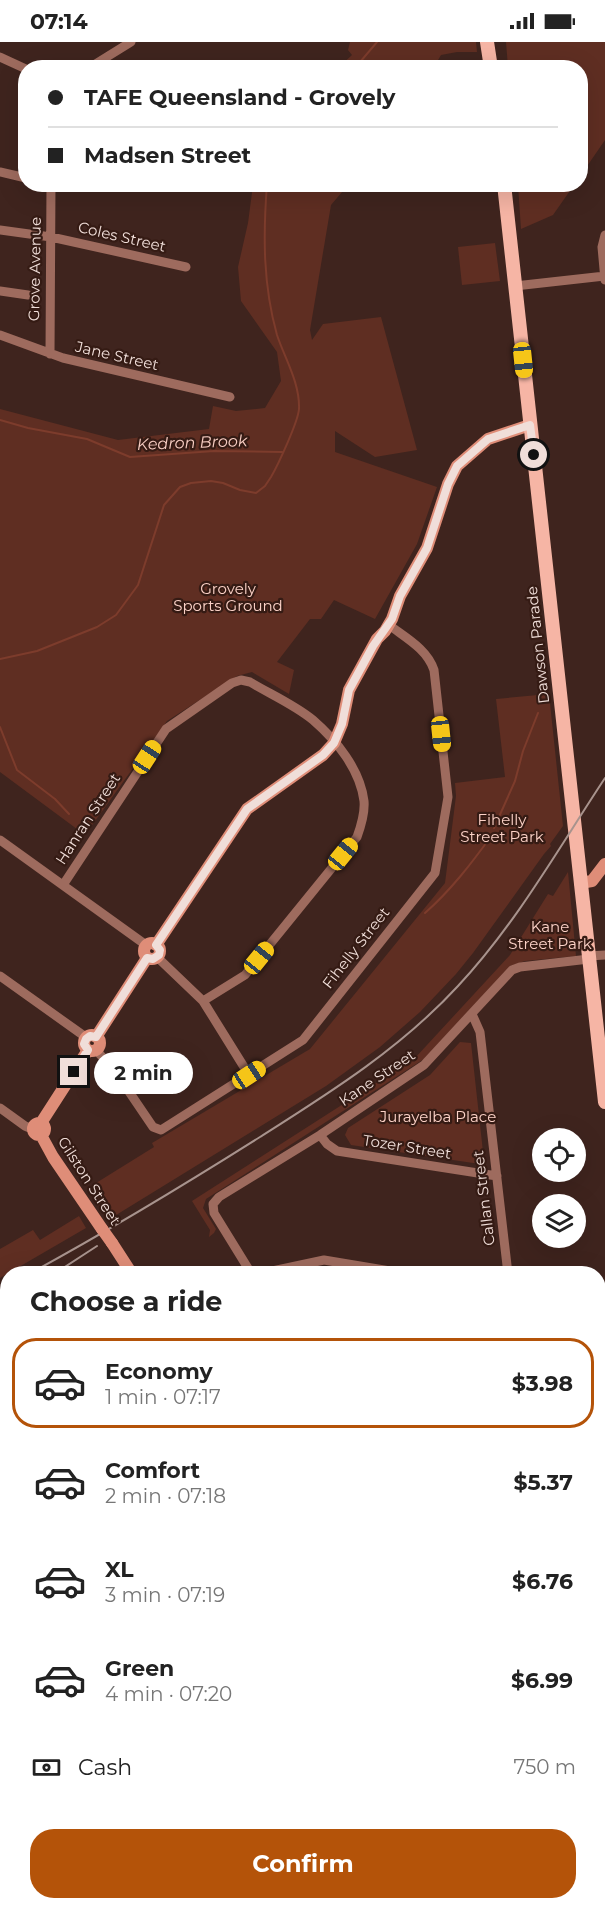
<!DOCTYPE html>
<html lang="en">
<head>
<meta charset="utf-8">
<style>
	:root { --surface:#fff; --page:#f2f2f2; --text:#222; --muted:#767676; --line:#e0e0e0; --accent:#b45309 }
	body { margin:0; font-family:Montserrat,sans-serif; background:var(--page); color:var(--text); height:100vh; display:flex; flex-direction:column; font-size:22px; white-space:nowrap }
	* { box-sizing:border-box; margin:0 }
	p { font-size:20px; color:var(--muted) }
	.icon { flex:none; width:33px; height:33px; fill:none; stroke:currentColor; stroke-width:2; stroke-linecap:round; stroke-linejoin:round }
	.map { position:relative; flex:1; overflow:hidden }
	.details { position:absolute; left:0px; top:1224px; width:606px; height:644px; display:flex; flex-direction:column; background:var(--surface); border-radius:24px 24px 0 0; box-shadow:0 6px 24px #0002 }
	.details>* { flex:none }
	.banner { position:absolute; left:18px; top:18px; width:570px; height:132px; border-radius:24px; box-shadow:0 6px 24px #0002; display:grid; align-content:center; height:132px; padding:0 30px; background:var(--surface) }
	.fabs { position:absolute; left:532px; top:1086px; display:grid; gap:12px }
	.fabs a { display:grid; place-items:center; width:54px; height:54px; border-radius:50%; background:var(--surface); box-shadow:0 6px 24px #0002; font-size:30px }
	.end { position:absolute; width:27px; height:27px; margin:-14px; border:8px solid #f0ded9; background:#111; box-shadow:0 0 0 3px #111 }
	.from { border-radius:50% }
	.bubble { position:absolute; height:42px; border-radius:21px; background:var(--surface); box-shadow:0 6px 24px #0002; font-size:20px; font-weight:700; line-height:42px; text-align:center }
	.car { position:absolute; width:18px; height:36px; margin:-18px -9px; border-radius:8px; box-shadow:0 0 4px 2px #0007; background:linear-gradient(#f5c518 24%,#345 0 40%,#f5c518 0 76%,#345 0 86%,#f5c518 0) }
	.banner b { display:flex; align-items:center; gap:21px; height:57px; font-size:22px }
	.banner b+b { border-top:2px solid var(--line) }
	.banner i { width:15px; height:15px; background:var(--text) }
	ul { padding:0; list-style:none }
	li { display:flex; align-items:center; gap:18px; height:90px; margin:0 12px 9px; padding:0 18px; border:3px solid transparent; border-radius:24px }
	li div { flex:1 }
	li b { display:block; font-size:22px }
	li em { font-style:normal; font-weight:700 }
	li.current { border-color:var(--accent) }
	li>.icon { width:54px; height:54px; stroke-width:1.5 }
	h2 { padding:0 30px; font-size:27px; line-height:72px }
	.pay { display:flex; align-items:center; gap:15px; height:66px; padding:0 30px; font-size:22px }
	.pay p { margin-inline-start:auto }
	.action { display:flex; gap:12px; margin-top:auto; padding:12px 30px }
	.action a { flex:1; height:69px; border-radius:24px; background:var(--accent); color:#fff; font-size:24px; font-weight:700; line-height:69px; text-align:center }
	.status { display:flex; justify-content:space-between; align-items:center; height:42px; padding:0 30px; background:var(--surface); direction:ltr }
	.status svg { height:16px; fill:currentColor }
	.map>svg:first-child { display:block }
	.green { fill:#5f2e22 }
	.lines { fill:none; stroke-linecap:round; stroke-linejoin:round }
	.stream { stroke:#7d3c2c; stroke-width:2 }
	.street { stroke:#9e6b5e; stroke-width:9 }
	.secondary { stroke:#df8d78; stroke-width:12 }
	.primary { stroke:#f6b5a5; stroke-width:14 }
	.rail { stroke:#a8938d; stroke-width:2 }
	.secondary-bridge { stroke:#df8d78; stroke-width:12 }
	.route { stroke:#f0ded9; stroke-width:8 }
	.labels { text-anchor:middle; stroke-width:4.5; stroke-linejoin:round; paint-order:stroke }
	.street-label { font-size:15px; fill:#f0ded9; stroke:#351b14 }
	.park-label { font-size:15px; fill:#fcd2c7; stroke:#351b14 }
	.water-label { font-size:16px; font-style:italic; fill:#f8cec3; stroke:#351b14 }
</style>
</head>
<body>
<div class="status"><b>07:14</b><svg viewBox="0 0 49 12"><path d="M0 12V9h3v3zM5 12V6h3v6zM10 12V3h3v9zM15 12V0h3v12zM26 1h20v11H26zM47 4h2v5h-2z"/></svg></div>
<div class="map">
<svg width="605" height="1867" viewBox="0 0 605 1867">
	<rect width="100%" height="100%" fill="#3f241e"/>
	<path class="green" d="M350,0H476L477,10H457L441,13L434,25H339L352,13L348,8Z
		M506,0H605V98L581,133L580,26L508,25Z
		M253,143H348L331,163L310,288L312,298L323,282L381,275L417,408L375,415L335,389V410L437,445L417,502L375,577L334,558L321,577H310L277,620L294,628L289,652L252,630L237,634L167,679L85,793L0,730V367L118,398L209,387L213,364L236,369L265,366L281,339L277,310L241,259L238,225L248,181Z
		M518,143V142L574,143L553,173L521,187Z
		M495,201L500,239L462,243L458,205Z
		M549,652L563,784L550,802L551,804L544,812L473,911L456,932L420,970L380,1005L326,1044L108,1178L88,1146L154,1105L152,1101L310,1007L445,841L456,754L455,741L505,735L496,657Z
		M568,830L576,914L525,919L510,924L424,1017L206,1157L203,1166L216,1187L214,1191L209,1195L210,1188L192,1159L415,1016L510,913L548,852L553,854Z
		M460,1000L471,1001L484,1119L480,1122L351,1103L345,1093L348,1086L430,1033Z
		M79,1174L86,1186L0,1236V1207L33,1188L40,1198Z"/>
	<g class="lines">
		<path class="stream" d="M355,26L377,0
			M0,378L28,386L87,397L130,415L214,409L282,410
			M0,617L37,609L97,585L116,573L138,543L164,463L180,445L191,441L211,439L223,441L240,448L256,451L265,444L271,435C278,423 298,380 299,367C300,341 285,317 277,293C263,243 263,194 267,142
			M0,685L17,728L55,757L69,772
			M494,786L515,739L523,709L538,671
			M425,871C451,848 471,822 492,793"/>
		<path class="street" d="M0,15L26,27
			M89,26L131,0
			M0,130L26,136
			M0,188L51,195L186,225
			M605,238L602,205L605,193
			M515,244L605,234
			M0,249L28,253
			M0,293L63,316L230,355
			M50,312L51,142
			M0,798L146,903
			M63,843L166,687L232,641L241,638L250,640C270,652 295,663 313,678C336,698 360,727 364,759C365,770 361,784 357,795L245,933L203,959
			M589,914L605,913
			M157,915L203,959L249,1033
			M0,934L87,996
			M472,972L480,990L508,1232
			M96,1008L115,1029L153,1085L161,1088L303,998L435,831L448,755L434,628C427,607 406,596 389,583
			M0,1066L25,1084L32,1087
			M320,1093L327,1102L337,1109L497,1134
			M251,1231L214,1171L213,1162L219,1155L320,1093L424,1023L512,928L520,925L589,917
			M263,1231L324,1218L408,1232
			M598,1377L605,1378
			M0,1650L8,1651
			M267,1860L268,1867
			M30,1867L32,1860"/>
		<path class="secondary" d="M580,841L592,839L605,822
			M144 909a8 8 0 1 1 16 0a8 8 0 1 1-16 0Z
			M156,903L247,767L323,713L334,701L342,682L349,648L377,597L385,589L392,577L400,554L427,506L448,442L457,424L488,397L530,383
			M84 1001a8 8 0 1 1 16 0a8 8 0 1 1-16 0Z
			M96,995L147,916
			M33 1087a6 6 0 1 1 12 0a6 6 0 1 1-12 0Z
			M41,1081L88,1008
			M41,1093L53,1115L102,1187
			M112,1201L132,1232
			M0,1350L8,1346"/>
		<path class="primary" d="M487,0L491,26
			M504,142L605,1060
			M598,1654L605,1649
			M598,1666L605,1661
			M402,1867L409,1860
			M416,1867L423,1860"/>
		<path class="rail" d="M29,1232C108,1189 184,1143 260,1095C331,1050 401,1006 458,944C516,882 558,807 605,736
			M54,1232L97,1204
			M0,1248L8,1244
			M0,1266L8,1261"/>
		<path class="secondary-bridge" d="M102,1187L112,1201"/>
	</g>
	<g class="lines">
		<path class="route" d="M74,1030L88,1008L84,1002L86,997L90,994L96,995L147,916L153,917L159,913L160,908L156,903L247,767L323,713L334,701L342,682L349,648L373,604L392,577L400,554L427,506L448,442L457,424L488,397L530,383L534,413"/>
	</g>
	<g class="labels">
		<g class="street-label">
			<text transform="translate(122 195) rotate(13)" y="5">Coles Street</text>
			<text transform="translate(35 227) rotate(-89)" y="5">Grove Avenue</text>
			<text transform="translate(117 314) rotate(13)" y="5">Jane Street</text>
			<text transform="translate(538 603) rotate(-96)" y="5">Dawson Parade</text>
			<text transform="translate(88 777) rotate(-57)" y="5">Hanran Street</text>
			<text transform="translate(356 906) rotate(-52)" y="5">Fihelly Street</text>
			<text transform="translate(377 1036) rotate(-34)" y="5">Kane Street</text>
			<text transform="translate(407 1105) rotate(9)" y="5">Tozer Street</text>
			<text transform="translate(89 1139) rotate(57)" y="5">Gilston Street</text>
			<text transform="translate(484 1156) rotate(-97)" y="5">Callan Street</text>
		</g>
		<g class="park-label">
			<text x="228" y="552">Grovely<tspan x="228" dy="17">Sports Ground</tspan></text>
			<text x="502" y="783">Fihelly<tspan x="502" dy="17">Street Park</tspan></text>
			<text x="550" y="890">Kane<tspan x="550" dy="17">Street Park</tspan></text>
			<text x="438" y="1080">Jurayelba Place</text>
		</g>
		<g class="water-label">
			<text transform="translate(192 400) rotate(-2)" y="6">Kedron Brook</text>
		</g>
	</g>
</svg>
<div class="fabs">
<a><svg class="icon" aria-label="locate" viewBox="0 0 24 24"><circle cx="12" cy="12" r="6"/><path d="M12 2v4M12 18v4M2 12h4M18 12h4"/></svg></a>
<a><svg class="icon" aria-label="layers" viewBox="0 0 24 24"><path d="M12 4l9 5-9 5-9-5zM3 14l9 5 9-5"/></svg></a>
</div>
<i class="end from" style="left:534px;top:413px"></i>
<i class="end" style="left:74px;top:1030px"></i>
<div class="bubble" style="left:94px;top:1010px;width:99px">2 min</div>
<i class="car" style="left:523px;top:318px;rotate:174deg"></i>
<i class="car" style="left:441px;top:692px;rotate:174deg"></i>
<i class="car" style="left:147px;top:715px;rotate:33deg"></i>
<i class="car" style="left:343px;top:812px;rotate:39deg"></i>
<i class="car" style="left:259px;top:916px;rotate:39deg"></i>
<i class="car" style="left:249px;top:1033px;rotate:57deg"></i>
<div class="banner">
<b><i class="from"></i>TAFE Queensland - Grovely</b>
<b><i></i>Madsen Street</b>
</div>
<section class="details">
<h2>Choose a ride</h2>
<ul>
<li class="current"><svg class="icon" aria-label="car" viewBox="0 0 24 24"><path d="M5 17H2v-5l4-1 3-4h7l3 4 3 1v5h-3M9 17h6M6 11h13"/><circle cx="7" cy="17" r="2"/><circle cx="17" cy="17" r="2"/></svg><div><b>Economy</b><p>1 min · 07:17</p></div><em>$3.98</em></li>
<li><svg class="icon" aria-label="car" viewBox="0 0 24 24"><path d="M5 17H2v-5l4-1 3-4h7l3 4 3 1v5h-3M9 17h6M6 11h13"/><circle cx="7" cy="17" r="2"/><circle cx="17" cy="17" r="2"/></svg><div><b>Comfort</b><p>2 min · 07:18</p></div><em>$5.37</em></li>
<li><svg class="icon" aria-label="car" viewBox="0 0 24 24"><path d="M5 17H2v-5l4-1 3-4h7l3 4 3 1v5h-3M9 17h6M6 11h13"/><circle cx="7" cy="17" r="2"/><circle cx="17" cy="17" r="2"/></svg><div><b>XL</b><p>3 min · 07:19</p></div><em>$6.76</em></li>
<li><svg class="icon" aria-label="car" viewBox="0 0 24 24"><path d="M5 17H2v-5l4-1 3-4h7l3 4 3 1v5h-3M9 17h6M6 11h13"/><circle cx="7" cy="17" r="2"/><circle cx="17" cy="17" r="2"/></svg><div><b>Green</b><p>4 min · 07:20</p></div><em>$6.99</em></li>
</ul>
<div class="pay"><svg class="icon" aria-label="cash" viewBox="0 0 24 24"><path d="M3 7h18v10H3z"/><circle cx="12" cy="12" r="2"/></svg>Cash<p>750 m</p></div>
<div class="action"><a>Confirm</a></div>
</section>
</div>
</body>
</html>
